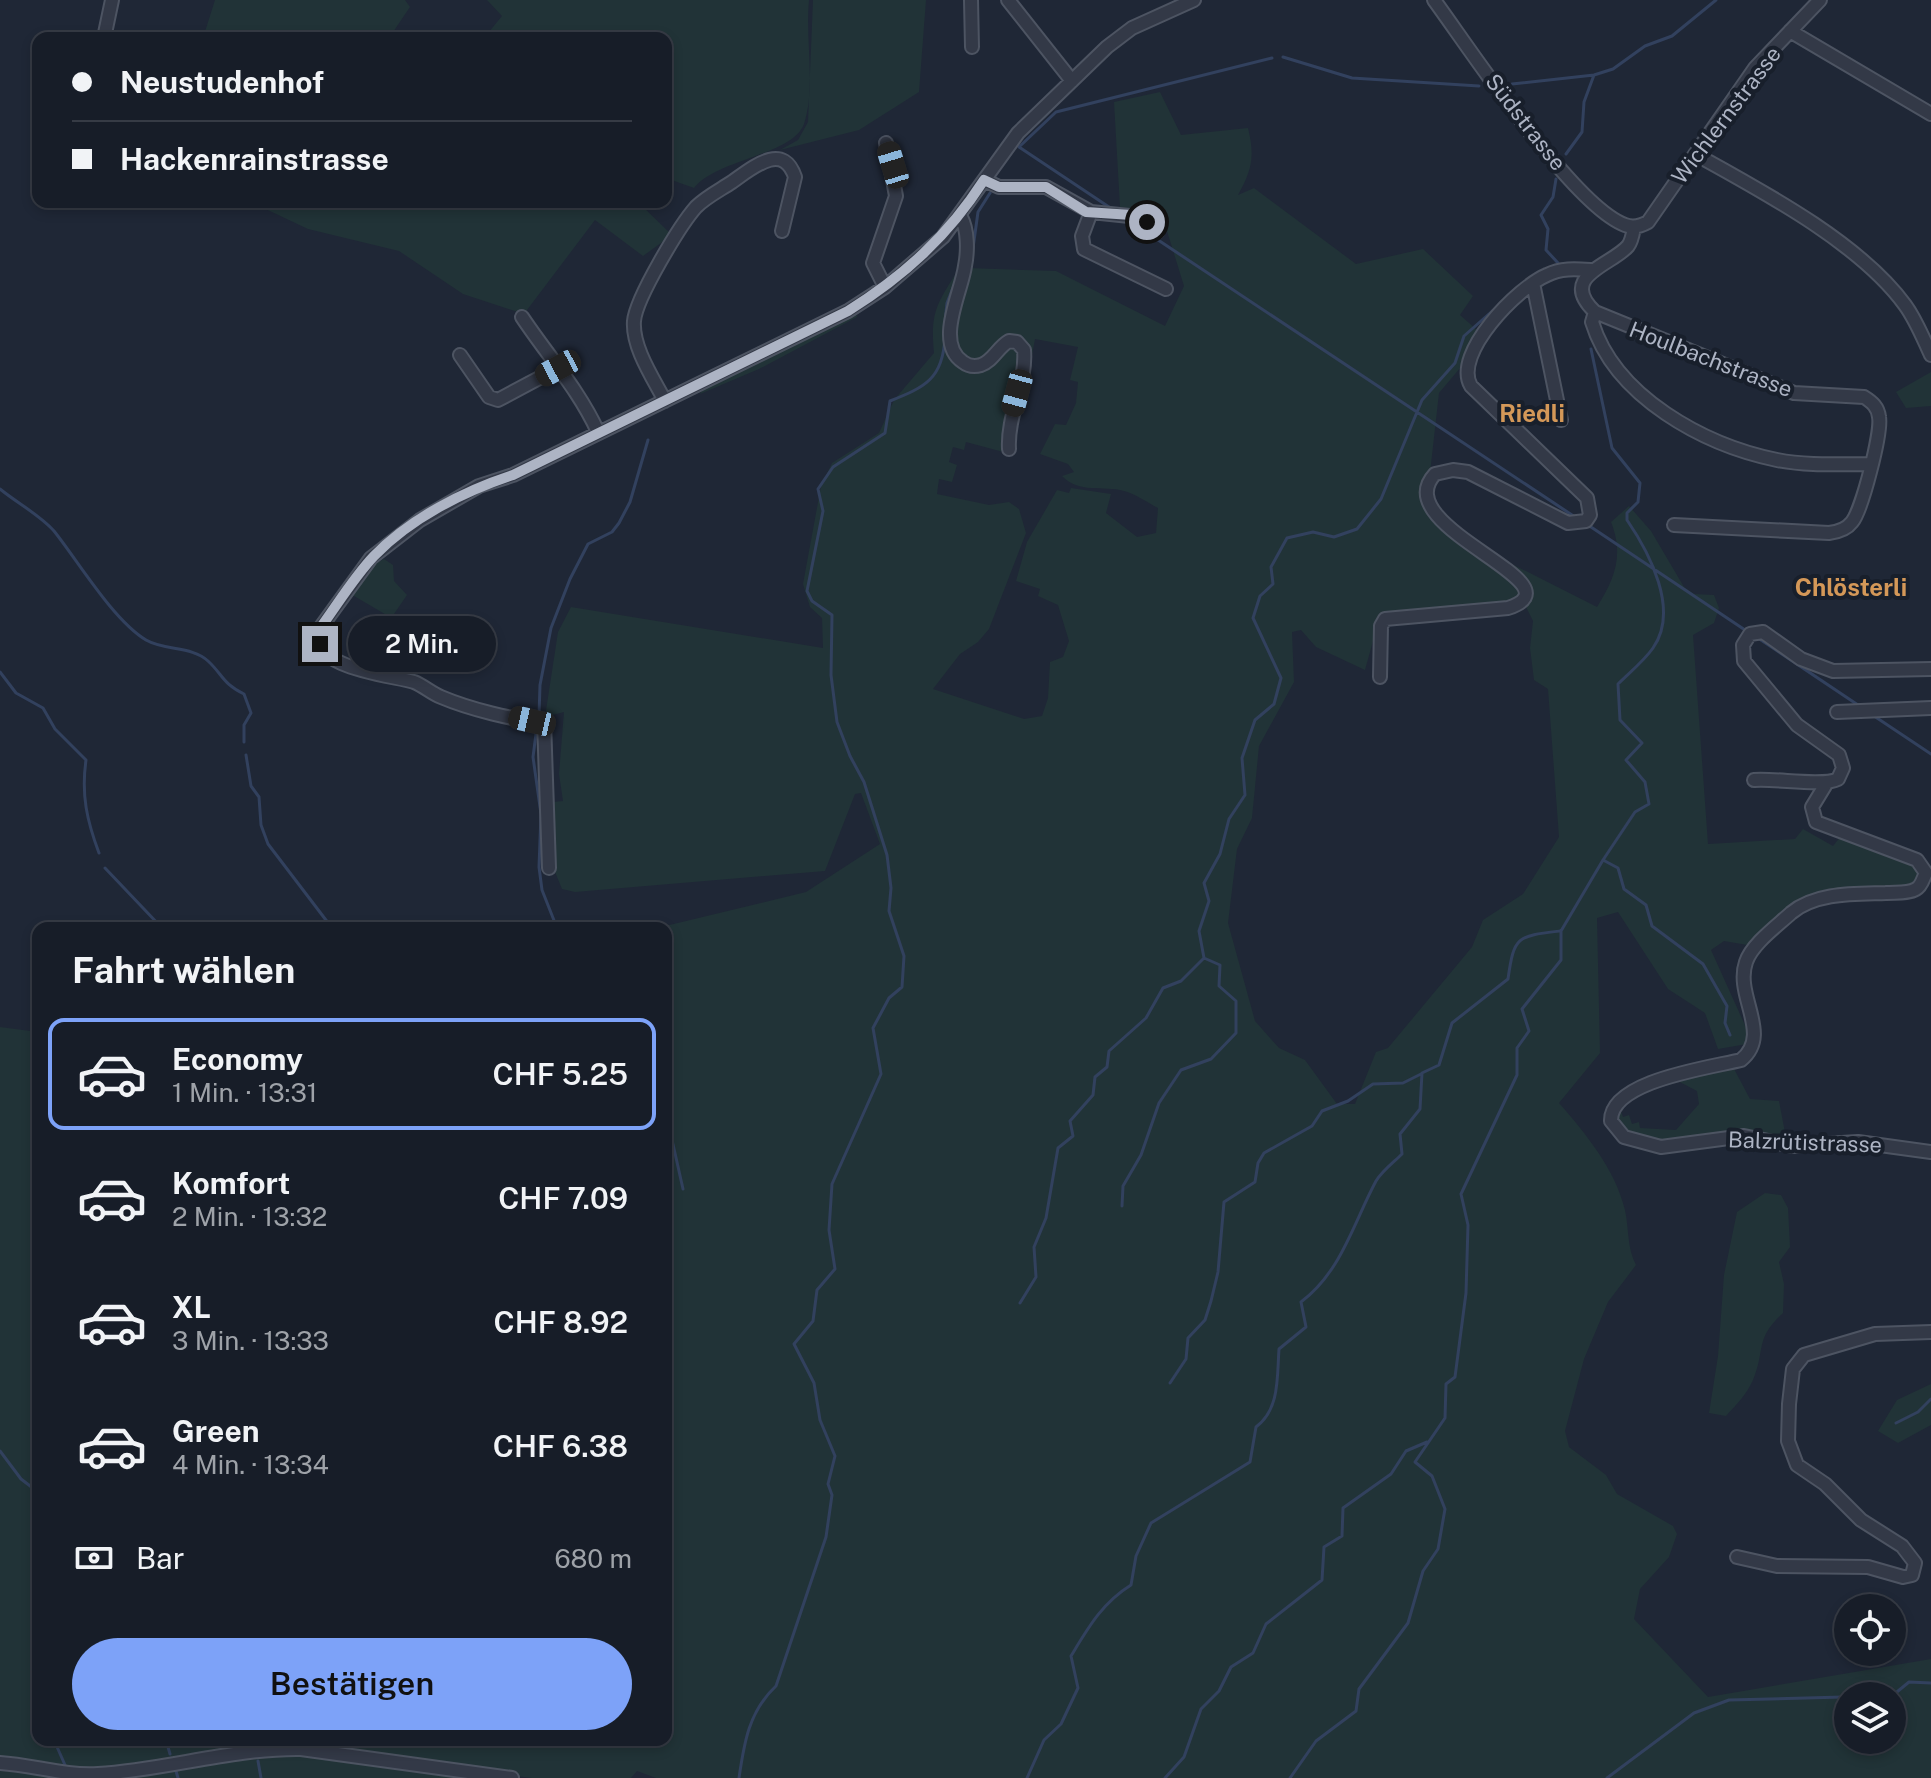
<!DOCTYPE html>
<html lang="de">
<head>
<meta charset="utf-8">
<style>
	:root { --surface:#171d28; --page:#202630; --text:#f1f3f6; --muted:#9ea2a8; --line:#363b45; --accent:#7da2f8 }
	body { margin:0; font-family:"Public Sans",sans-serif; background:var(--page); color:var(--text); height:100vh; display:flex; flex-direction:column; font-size:30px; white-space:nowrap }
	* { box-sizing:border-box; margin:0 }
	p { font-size:26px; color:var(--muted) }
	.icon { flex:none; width:44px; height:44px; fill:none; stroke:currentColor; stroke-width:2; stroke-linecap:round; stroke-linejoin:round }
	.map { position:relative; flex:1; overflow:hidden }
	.drawer { position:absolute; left:32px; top:922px; width:640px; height:824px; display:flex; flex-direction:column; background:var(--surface); border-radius:16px; box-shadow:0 4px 12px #0003,0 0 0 2px var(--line) }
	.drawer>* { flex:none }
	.guide { position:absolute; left:32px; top:32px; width:640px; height:176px; border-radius:16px; box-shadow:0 4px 12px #0003,0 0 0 2px var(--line); display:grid; align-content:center; height:176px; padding:0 40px; background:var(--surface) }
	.buttons { position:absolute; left:1834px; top:1594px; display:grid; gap:16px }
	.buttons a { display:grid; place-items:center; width:72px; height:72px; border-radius:50%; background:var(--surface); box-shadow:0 4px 12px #0003,0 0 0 2px var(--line); font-size:40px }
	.end { position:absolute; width:36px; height:36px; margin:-18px; border:10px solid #adb4c4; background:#111; box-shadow:0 0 0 4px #111 }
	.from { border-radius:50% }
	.bubble { position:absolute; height:56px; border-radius:28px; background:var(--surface); box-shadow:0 4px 12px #0003,0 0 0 2px var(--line); font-size:26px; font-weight:600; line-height:56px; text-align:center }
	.car { position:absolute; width:24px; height:48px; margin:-24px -12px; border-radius:10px; box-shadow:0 0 6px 2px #0007; background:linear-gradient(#222 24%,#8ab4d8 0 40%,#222 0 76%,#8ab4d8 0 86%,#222 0) }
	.guide b { display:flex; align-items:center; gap:28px; height:76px; font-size:30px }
	.guide b+b { border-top:2px solid var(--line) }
	.guide i { width:20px; height:20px; background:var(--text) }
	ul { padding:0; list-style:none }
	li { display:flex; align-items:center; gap:24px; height:112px; margin:0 16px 12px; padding:0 24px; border:4px solid transparent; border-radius:16px }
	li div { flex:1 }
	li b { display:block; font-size:30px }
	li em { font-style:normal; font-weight:600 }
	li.selected { border-color:var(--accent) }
	li>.icon { width:72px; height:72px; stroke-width:1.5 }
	h2 { padding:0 40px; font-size:36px; line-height:96px }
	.pay { display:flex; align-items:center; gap:20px; height:88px; padding:0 40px; font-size:30px }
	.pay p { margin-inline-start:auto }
	.cta { display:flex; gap:16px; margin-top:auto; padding:16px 40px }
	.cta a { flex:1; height:92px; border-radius:48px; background:var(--accent); color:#111; font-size:32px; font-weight:600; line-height:92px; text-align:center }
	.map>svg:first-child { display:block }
	.green { fill:#213337; fill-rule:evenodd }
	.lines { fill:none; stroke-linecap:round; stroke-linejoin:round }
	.stream { stroke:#32415e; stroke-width:3 }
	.minor-casing { stroke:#4d5462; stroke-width:16 }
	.minor { stroke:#333947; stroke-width:12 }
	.route { stroke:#adb4c4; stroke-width:10 }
	.labels { text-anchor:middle; stroke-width:8; stroke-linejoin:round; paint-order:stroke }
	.street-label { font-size:22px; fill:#adb4c4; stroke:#181f2b }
	.neighbourhood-label { font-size:24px; font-weight:bold; fill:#d49858; stroke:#181f2b }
</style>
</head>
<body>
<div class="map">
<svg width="1931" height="1778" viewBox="0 0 1931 1778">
	<rect width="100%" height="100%" fill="#1f2736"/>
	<path class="green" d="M215,0H405L410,7L389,38H203Z
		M487,0H809C805,39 816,87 804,124C793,155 717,159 694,188L666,178V38H484L502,16Z
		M813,0H926L919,92L859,130L780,150L798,140L808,122Z
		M1160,92L1181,135L1248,128C1255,156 1252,170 1238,195L1254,188L1356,264L1423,249L1473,296L1460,315L1477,330L1461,367L1439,393L1430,473L1420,493C1436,544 1504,552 1522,587L1520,598L1510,605L1384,615L1378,623L1365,670L1316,647L1301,630L1292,632L1294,682L1259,746L1252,818L1237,849L1228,923L1255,1021L1279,1048L1305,1060L1337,1104H1355L1376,1052L1388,1048L1472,947L1483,920L1523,894L1559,837L1548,689L1534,680L1530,648L1533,621L1524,603L1526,585L1500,558L1597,607C1615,578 1624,555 1611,522L1629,506L1651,531L1684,587L1694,594L1714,595L1719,608L1714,623L1693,635L1708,844L1795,839L1803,829L1833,846L1841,836C1865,843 1909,848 1921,872L1917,884C1894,901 1830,886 1799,903C1782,912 1767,933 1753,946L1724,941L1711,950L1753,1043L1718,1049L1705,1013L1668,989L1618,912L1597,918L1600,1053L1559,1103C1586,1134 1615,1169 1625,1210C1629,1229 1627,1248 1636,1265L1608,1302L1584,1359L1565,1431L1569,1447L1606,1475L1617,1494L1673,1526L1677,1534L1669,1557L1640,1589L1634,1619L1708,1697L1931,1659V1778H656L637,1771L631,1778H532L353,1755L324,1743L666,1740V928H657L806,892L880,844L861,793L855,794L825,871L575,892L562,889L553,867V802L563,801L559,774L564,712L545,717L558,632L571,607L823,648L822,618L810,607L803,584L821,486L832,463L879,433L894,400L934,353C930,312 937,304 958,270L962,268C960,290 926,377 979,368C995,366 997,346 1014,345L1020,349C1028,378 1004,419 1007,453L966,442L964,450L953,447L949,462L957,465L952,482L939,479L937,494L989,505L1009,502L1019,509L1026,533L989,629L978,642L960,654L933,689L1024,719L1042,716L1048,698L1050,662L1063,657L1069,641L1058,605L1038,596L1040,589L1016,581L1027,542L1057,490L1069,493L1071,488L1111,494L1106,513L1137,537L1156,533L1158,508C1147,502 1135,494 1124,491C1103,485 1079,494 1062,476L1074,472L1068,464L1040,454L1055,424L1066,425L1076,403L1078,382L1070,380L1078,347L1035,339L1029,371L1025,372C1028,359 1025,327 1003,341C991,349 981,374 963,359C942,343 963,289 967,268L1056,271L1165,326L1184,286L1167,231L1148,211L1120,207L1114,102ZM1848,1696H1892V1740H1848Z
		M251,202H646L643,207L672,235L643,256L595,220L524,314L463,294L399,251L308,229Z
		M856,311L857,317L759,369L700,394L704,387Z
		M1931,372V406L1906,408L1896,392Z
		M384,559L393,565L394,581L407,595L394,614L395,620L349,593L366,568Z
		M407,642L408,668L400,675L362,665L364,655L374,659L393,643Z
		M0,1027L38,1032V1740H293L292,1750L494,1778H0Z
		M1732,1065L1750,1099L1779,1101L1787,1143C1730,1131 1668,1161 1616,1127L1618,1103L1623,1117L1629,1115L1632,1124L1639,1122L1640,1128L1676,1130L1699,1104L1697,1091L1674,1079Z
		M1765,1193L1781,1195L1788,1208L1790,1247L1779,1262L1784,1284L1783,1313C1754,1340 1766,1349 1753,1380C1747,1394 1736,1405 1726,1416L1709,1413L1718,1356L1724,1275L1737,1212Z
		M1931,1384V1425L1898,1443L1878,1431L1897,1400Z"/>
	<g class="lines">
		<path class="stream" d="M1283,57L1352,78L1479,86
			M1512,84L1594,75L1613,69L1645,46L1672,36L1716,0
			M1566,154L1582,132L1584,102L1594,75
			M1556,179L1553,197L1541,215L1548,229L1546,250L1558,263
			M1112,209L1019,147L1056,112L1272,58
			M1131,222L1575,517
			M973,248L978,212L990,193
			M945,322L947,303L956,280
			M0,489C17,503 40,515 54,531C78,561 113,620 146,640C165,651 192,646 208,661C223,675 223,684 244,694L251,713L244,725V742
			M1588,525L1748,632
			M1758,638L1861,707
			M0,672L16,693L43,708L55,729L86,760C81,795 87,821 99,853
			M539,716L540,685L551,628L570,579L588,544L612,532L619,523L630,502L648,440
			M1874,716L1931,754
			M537,726L533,757L541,814L539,867L542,890L557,928
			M246,755L251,786L259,797L261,825L268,844L332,928
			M1603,860L1618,868L1624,889L1646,905L1652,926L1703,964L1727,1006L1725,1023L1730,1035
			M105,868L162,928
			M1204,958L1199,931L1209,901L1204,883L1220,854L1229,819L1245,795L1242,758L1255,720L1274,704L1281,678L1253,618L1260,596L1273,584L1271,567L1287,538L1313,532L1334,537L1357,529L1381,499L1422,400L1455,363L1464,336L1498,306
			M666,1113L683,1189
			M1122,1206L1123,1186L1141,1155L1159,1103L1181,1070L1211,1059L1236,1033V1001L1219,986L1220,965L1204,958
			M1020,1303L1036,1277L1034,1247L1046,1218L1058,1148L1073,1136L1070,1121L1093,1095L1095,1077L1107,1067L1109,1051L1146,1018L1163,988L1181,981L1204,958
			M1170,1383L1186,1359L1188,1338L1205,1320L1211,1301L1218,1272L1224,1202L1255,1182L1258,1163L1264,1153L1312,1126L1322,1111L1348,1101L1373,1084L1403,1083L1421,1074
			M1896,1423L1918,1412L1931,1399
			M0,1451L21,1479L38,1492
			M38,1619L33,1680L38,1694
			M1892,1696L1909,1682L1931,1683
			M54,1740L65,1765
			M166,1740L170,1754
			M254,1740V1742
			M360,1740L361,1742
			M258,1761L261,1778
			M176,1771L178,1778
			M739,1778C744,1743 749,1711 776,1686L826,1537L832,1495L828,1484L835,1456L820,1420L814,1383L794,1344L813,1321L817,1290L835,1269L829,1230L832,1184L881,1074L873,1028L889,998L902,987L904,956L889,911L891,888L887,855L864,782L850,756L837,722L831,675L832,615L812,601L807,591L823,511L818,489L833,467L885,433L890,401C925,387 943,379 945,337
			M1027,1778L1044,1740L1061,1724L1078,1688L1071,1656C1088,1628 1102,1603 1131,1585L1136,1556L1151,1523L1250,1462L1256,1427C1280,1409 1277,1377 1279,1349L1306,1327L1301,1302C1341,1272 1353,1224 1376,1181C1382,1171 1394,1162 1402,1154L1400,1134L1420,1109L1422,1073L1439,1065L1452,1023L1508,979C1514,936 1517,936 1560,931
			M1165,1778L1184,1757L1201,1709L1219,1691L1231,1667L1253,1653L1266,1624L1322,1580L1324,1547L1342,1536L1343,1508L1391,1474L1406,1451L1427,1442
			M1290,1778L1316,1741L1356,1711L1359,1689L1408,1623L1423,1571L1438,1549L1445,1509L1432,1476L1415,1462L1445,1418L1446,1384L1455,1377L1466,1293L1468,1225L1461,1194L1517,1075V1048L1529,1031L1522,1009L1561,960V931L1603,860L1635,812L1649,804L1645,782L1626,760L1642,743L1620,720L1618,684C1629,673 1644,661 1653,648C1680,610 1649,552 1627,520V513L1638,502L1640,483L1612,448L1591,349
			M1607,1778L1694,1713L1729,1700L1843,1697"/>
		<g class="minor-casing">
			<path id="minor" d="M971,0L972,47
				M1008,0L1072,81
				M1434,0C1470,49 1573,206 1625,225C1633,228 1641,226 1648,222L1755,68L1820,0
				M1790,31L1931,114
				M104,38L112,0
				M1695,154C1762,191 1860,243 1905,305C1916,320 1923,338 1931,355
				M984,180L999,187H1046L1091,212
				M961,217C968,230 968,251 965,266C962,291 934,343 963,362C968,366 974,367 981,365C993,361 998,347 1009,341L1017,342L1024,350C1027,383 1007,415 1009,449
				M1634,227C1633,233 1632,241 1628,246C1612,265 1557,276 1595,312L1794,393L1864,397C1872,402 1878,407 1879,417C1882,432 1862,510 1852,522C1846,530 1838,532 1829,533L1674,525
				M1157,232L1139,217L1091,212L1082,236L1084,249L1166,289
				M1533,283L1561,420
				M885,287L873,263L896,196L886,143
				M1595,312L1592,322C1615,397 1704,445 1777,460C1807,466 1838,464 1869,464
				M522,317C548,356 579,390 598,432
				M460,355L489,397L498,400L558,368
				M665,401C653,378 632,347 634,321C636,298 680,225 696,207C706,197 720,190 732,182C752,168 783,141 795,177L782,231
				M1380,677L1381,626L1385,619L1508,608C1585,583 1385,528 1435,474L1453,470L1468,472L1568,523L1586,521L1590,515L1587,498L1471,386C1452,354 1518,287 1547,275C1561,268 1575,269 1591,270
				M1837,712L1931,708
				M1754,780C1776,778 1823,787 1838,779L1843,768L1839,755L1797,725L1744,661L1743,645L1750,634L1763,632L1801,659L1833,671L1931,669
				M1826,784L1812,807L1816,822L1917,860L1926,873C1923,878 1922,886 1916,889C1908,894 1895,892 1886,893C1856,894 1816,892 1791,913C1777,926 1752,944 1746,962C1734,996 1773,1034 1741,1060C1708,1068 1610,1081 1611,1121L1624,1137L1661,1147L1744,1136L1792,1146L1858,1142L1931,1152
				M549,868L544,721C517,722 467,708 441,697C431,693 424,686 414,682C392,675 310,669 318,631L371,558L420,520L479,486L513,475L848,311L885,287L943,237L1018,133L1107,47L1132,28L1194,0
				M1737,1557L1777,1566L1868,1567L1903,1577L1912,1575L1915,1563L1902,1546L1861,1520L1825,1484L1797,1465L1788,1441L1789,1404L1793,1369L1804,1355L1875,1334L1931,1332
				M0,1763C33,1765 64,1776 98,1774C166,1770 232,1748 301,1749L512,1778"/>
		</g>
		<use href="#minor" class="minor"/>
	</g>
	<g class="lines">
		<path class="route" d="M320,644L318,631C336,607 353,578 374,556C411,518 464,491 513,475L848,311C905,275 948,236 984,180L999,187H1046L1086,212L1132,215L1147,222"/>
	</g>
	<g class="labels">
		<g class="street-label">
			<text transform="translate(1726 115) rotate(-53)" y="8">Wichlernstrasse</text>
			<text transform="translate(1526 122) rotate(52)" y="8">Südstrasse</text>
			<text transform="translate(1711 359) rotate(21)" y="8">Houlbachstrasse</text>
			<text transform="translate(1805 1142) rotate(2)" y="8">Balzrütistrasse</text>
		</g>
		<g class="neighbourhood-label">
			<text x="1532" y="422">Riedli</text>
			<text x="1851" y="596">Chlösterli</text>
		</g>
	</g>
</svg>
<div class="buttons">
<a><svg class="icon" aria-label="locate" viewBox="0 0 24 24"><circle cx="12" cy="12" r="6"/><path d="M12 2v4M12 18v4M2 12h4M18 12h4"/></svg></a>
<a><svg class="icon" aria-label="layers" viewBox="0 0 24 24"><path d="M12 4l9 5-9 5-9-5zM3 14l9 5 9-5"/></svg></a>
</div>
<i class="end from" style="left:1147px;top:222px"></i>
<i class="end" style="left:320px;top:644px"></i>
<div class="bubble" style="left:348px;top:616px;width:148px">2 Min.</div>
<i class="car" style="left:893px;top:165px;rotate:343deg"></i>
<i class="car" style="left:558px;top:368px;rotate:242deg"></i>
<i class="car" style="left:1017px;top:393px;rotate:195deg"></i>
<i class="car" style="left:532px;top:721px;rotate:283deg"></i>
<div class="guide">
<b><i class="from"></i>Neustudenhof</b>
<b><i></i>Hackenrainstrasse</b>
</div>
<section class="drawer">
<h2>Fahrt wählen</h2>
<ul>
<li class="selected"><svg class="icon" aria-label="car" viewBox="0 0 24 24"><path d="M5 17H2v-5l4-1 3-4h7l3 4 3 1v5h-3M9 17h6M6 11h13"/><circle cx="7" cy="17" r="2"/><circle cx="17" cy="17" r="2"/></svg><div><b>Economy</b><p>1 Min. · 13:31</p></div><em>CHF 5.25</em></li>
<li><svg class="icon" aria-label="car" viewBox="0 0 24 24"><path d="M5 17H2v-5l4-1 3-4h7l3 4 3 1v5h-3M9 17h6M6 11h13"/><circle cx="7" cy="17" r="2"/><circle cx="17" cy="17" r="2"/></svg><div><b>Komfort</b><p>2 Min. · 13:32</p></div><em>CHF 7.09</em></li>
<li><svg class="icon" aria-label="car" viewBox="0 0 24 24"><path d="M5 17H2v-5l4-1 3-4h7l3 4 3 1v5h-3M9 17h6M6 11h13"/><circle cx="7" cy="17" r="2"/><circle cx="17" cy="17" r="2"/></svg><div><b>XL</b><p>3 Min. · 13:33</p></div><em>CHF 8.92</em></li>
<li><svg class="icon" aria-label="car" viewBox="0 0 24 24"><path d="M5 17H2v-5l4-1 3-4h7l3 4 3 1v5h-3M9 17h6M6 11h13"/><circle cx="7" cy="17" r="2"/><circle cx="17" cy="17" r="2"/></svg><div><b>Green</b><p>4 Min. · 13:34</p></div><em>CHF 6.38</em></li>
</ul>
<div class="pay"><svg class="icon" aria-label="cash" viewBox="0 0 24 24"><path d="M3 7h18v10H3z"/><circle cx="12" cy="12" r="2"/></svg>Bar<p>680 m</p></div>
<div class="cta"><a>Bestätigen</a></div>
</section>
</div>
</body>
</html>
